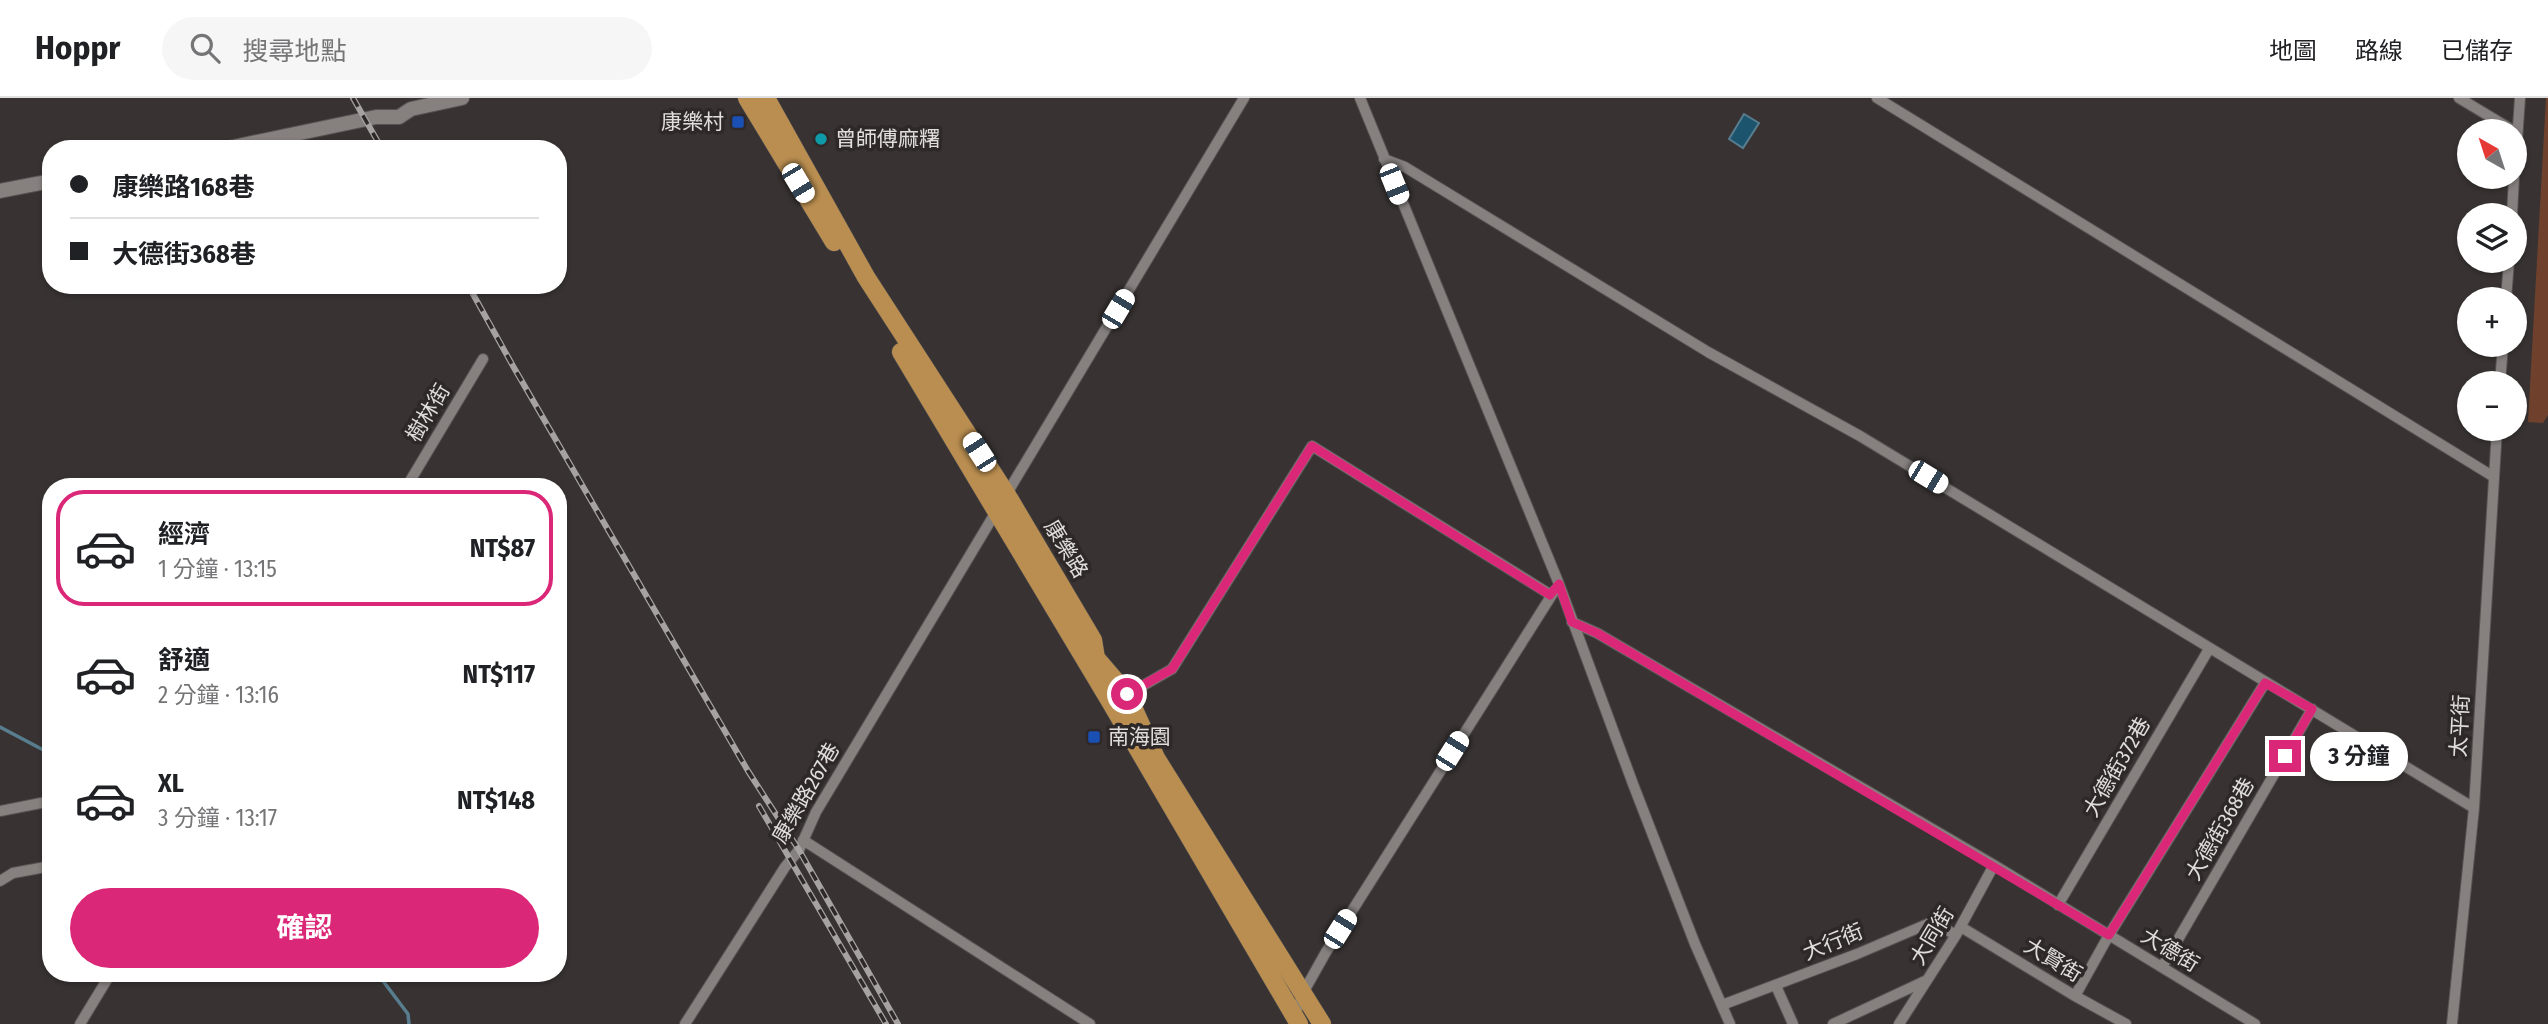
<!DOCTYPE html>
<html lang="zh-TW">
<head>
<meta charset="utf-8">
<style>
	:root { --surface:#fff; --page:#f6f6f6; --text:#202124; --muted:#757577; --line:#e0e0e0; --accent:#db2777 }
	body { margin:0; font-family:"Fira Sans Condensed","Noto Sans TC",sans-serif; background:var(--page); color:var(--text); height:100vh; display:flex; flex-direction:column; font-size:26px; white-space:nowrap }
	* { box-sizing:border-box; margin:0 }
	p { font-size:23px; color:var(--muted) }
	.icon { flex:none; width:38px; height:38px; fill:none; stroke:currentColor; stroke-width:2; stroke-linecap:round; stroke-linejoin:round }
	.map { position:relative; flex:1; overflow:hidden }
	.side { position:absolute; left:42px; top:380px; width:525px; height:504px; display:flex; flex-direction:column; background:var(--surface); border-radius:28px; box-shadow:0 2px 5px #0004 }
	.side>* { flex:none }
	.guide { position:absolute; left:42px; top:42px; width:525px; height:154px; border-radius:28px; box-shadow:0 2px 5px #0004; display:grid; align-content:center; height:154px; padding:0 28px; background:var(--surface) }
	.needle { width:46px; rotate:321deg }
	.tools { position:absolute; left:2457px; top:21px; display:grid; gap:14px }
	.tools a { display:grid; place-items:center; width:70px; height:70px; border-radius:50%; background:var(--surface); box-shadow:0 2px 5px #0004; font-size:35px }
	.end { position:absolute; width:32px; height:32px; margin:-16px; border:9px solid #db2777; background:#fff; box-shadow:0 0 0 4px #fff }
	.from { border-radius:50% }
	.bubble { position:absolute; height:49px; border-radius:24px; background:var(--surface); box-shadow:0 2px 5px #0004; font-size:23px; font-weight:700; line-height:49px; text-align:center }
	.car { position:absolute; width:21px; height:42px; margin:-21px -10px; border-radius:9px; box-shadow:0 0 5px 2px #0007; background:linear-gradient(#fff 24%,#345 0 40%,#fff 0 76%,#345 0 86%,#fff 0) }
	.guide b { display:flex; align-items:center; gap:24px; height:66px; font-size:26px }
	.guide b+b { border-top:2px solid var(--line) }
	.guide i { width:18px; height:18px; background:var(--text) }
	ul { padding:12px 0 0; list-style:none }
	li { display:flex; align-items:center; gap:21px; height:116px; margin:0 14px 10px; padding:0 14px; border:4px solid transparent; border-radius:28px }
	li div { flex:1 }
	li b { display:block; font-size:26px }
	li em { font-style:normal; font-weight:700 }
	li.current { border-color:var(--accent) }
	li>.icon { width:63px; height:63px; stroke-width:1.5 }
	.button { display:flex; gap:14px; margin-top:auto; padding:14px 28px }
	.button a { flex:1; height:80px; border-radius:42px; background:var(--accent); color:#fff; font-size:28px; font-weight:700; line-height:80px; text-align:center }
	header { display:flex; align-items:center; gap:42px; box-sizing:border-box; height:98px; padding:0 35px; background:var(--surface); border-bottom:2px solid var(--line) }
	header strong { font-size:33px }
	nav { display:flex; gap:38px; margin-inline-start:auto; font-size:24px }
	.search { width:490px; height:63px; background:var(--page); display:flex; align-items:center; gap:18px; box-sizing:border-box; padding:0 24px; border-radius:38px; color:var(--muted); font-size:26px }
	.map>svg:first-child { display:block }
	.green { fill:#6f412d }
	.water { fill:#1c546e; stroke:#577d8f; stroke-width:2 }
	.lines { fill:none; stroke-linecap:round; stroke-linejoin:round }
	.stream { stroke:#577d8f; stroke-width:3.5 }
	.minor-casing { stroke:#555251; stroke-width:12 }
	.tertiary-casing { stroke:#555251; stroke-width:16 }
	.primary-casing { stroke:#555251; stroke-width:19 }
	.minor { stroke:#86817f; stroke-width:10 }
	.tertiary { stroke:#86817f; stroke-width:14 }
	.primary { stroke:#ba8e50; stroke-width:18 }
	.rail-casing { stroke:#a5a2a1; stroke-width:6 }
	.rail { stroke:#2e2928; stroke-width:3.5; stroke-dasharray:10; stroke-linecap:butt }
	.route { stroke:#db2777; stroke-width:9 }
	.transit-dot { fill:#1a4fb4; stroke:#2e2928; stroke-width:2.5 }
	.culture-dot { fill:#0f9aa8; stroke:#2e2928; stroke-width:2.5 }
	.labels { text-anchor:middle; stroke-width:7; stroke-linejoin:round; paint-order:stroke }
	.poi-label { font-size:21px; fill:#e0dedd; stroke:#2e2928; text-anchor:start }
	.street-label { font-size:21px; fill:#e0dedd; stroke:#2e2928 }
</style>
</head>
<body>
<header>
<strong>Hoppr</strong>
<div class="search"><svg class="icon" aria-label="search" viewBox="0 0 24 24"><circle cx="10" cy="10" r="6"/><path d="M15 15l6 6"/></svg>搜尋地點</div>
<nav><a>地圖</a><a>路線</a><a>已儲存</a></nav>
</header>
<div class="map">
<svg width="2548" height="926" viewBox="0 0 2548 926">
	<rect width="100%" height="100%" fill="#383332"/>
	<path class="green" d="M2546,0H2548V317L2543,325L2528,324Z"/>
	<path class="water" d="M1744,16L1759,25L1743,50L1729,41Z"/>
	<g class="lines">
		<path class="stream" d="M0,629L51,656
			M377,875L408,916L409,926"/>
		<g class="minor-casing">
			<path id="minor" d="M1360,0L1559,486L1633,686L1695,846L1730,926
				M1877,0L2494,379
				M2459,0L2514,33
				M1384,61L1405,69L1441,91L1708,254L1860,338L2474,710
				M2515,72L2520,0
				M2512,117L2514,79
				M2506,201L2509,163
				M2500,285L2503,247
				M407,388L483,261
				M1572,524L1597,535L1994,767L2255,926
				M1123,599L1172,571L1312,348L1551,497
				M0,713L51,703
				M803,742L1090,926
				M0,783L13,775L51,768
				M2058,807L2209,551
				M1961,829L2075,898L2126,926
				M2162,869L2312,611
				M1776,888L1793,926
				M2075,898L2109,837L2265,585
				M1722,907L1857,856L1932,824L1956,837
				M1294,920L1303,895L1326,854L1555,492
				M80,926L111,875
				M685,926L785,769L799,752L816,714L1244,0
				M1833,926L1925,883
				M1899,926L1956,837L1994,767
				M2452,926L2474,710L2497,331"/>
		</g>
		<g class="tertiary-casing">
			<path id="tertiary" d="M224,51L376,19H399L411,11L462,0
				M0,93L51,83"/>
		</g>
		<g class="primary-casing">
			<path id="primary" d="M747,0L834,144
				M766,0L866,179L1007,397L1093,542L1096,560L1127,596L1156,660L1322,926
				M901,254L1111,605L1299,926"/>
		</g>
		<use href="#minor" class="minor"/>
		<use href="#tertiary" class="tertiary"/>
		<use href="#primary" class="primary"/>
		<g class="rail-casing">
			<path id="rail" d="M353,0L382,51
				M468,187L513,268L748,673L799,752L898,926
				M759,708L886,926"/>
		</g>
		<use href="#rail" class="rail"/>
	</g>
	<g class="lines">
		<path class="route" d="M1127,596L1172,571L1312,348L1550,497L1559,486L1572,524L1597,535L2109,837L2265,585L2312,611L2285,658"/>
	</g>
	<g class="transit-dot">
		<rect x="731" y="17" width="14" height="14" rx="3.5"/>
		<rect x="1087" y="632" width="14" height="14" rx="3.5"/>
	</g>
	<circle class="culture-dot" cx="821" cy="41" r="7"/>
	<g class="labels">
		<g class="poi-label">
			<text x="724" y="31" text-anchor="end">康樂村</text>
			<text x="835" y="48">曾師傅麻糬</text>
			<text x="1108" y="646">南海園</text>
		</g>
		<g class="street-label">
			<text transform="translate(428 315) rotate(-59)" y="7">樹林街</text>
			<text transform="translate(1066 451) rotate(59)" y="7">康樂路</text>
			<text transform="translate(2460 628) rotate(-87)" y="7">太平街</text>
			<text transform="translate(2117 669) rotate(-60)" y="7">大德街372巷</text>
			<text transform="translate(806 695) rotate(-60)" y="7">康樂路267巷</text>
			<text transform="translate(2220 731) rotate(-60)" y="7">大德街368巷</text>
			<text transform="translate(1932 838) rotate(-59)" y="7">大同街</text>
			<text transform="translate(1833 844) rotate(-22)" y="7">大行街</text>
			<text transform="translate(2170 852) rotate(31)" y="7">大德街</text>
			<text transform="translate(2053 862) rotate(31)" y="7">大賢街</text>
		</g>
	</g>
</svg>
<div class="tools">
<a><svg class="needle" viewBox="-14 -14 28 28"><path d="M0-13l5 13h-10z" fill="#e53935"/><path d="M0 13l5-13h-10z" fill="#757577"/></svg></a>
<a><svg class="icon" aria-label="layers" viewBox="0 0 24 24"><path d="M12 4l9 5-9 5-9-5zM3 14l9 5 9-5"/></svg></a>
<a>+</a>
<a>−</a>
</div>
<i class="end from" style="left:1127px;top:596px"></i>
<i class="end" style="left:2285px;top:658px"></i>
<div class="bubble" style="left:2310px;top:634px;width:98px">3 分鐘</div>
<i class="car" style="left:798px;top:85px;rotate:149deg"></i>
<i class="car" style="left:1394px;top:86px;rotate:158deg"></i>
<i class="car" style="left:1118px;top:211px;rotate:31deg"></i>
<i class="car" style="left:979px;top:354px;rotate:327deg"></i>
<i class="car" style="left:1928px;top:379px;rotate:121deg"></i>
<i class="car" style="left:1452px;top:653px;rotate:32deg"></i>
<i class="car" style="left:1340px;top:831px;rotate:32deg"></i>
<div class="guide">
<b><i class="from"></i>康樂路168巷</b>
<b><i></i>大德街368巷</b>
</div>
<section class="side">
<ul>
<li class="current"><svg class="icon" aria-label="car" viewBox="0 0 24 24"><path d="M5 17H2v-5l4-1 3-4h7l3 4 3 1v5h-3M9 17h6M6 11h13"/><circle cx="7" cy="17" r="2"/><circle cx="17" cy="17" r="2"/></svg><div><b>經濟</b><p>1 分鐘 · 13:15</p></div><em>NT$87</em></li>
<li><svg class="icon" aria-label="car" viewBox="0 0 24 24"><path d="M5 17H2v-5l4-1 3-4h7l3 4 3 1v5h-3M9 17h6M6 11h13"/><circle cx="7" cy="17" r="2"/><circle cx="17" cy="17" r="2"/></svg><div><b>舒適</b><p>2 分鐘 · 13:16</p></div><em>NT$117</em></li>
<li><svg class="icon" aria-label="car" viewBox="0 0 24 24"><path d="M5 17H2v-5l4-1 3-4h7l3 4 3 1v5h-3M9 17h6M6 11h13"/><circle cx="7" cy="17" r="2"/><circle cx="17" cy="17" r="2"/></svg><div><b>XL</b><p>3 分鐘 · 13:17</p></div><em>NT$148</em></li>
</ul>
<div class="button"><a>確認</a></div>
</section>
</div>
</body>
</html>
